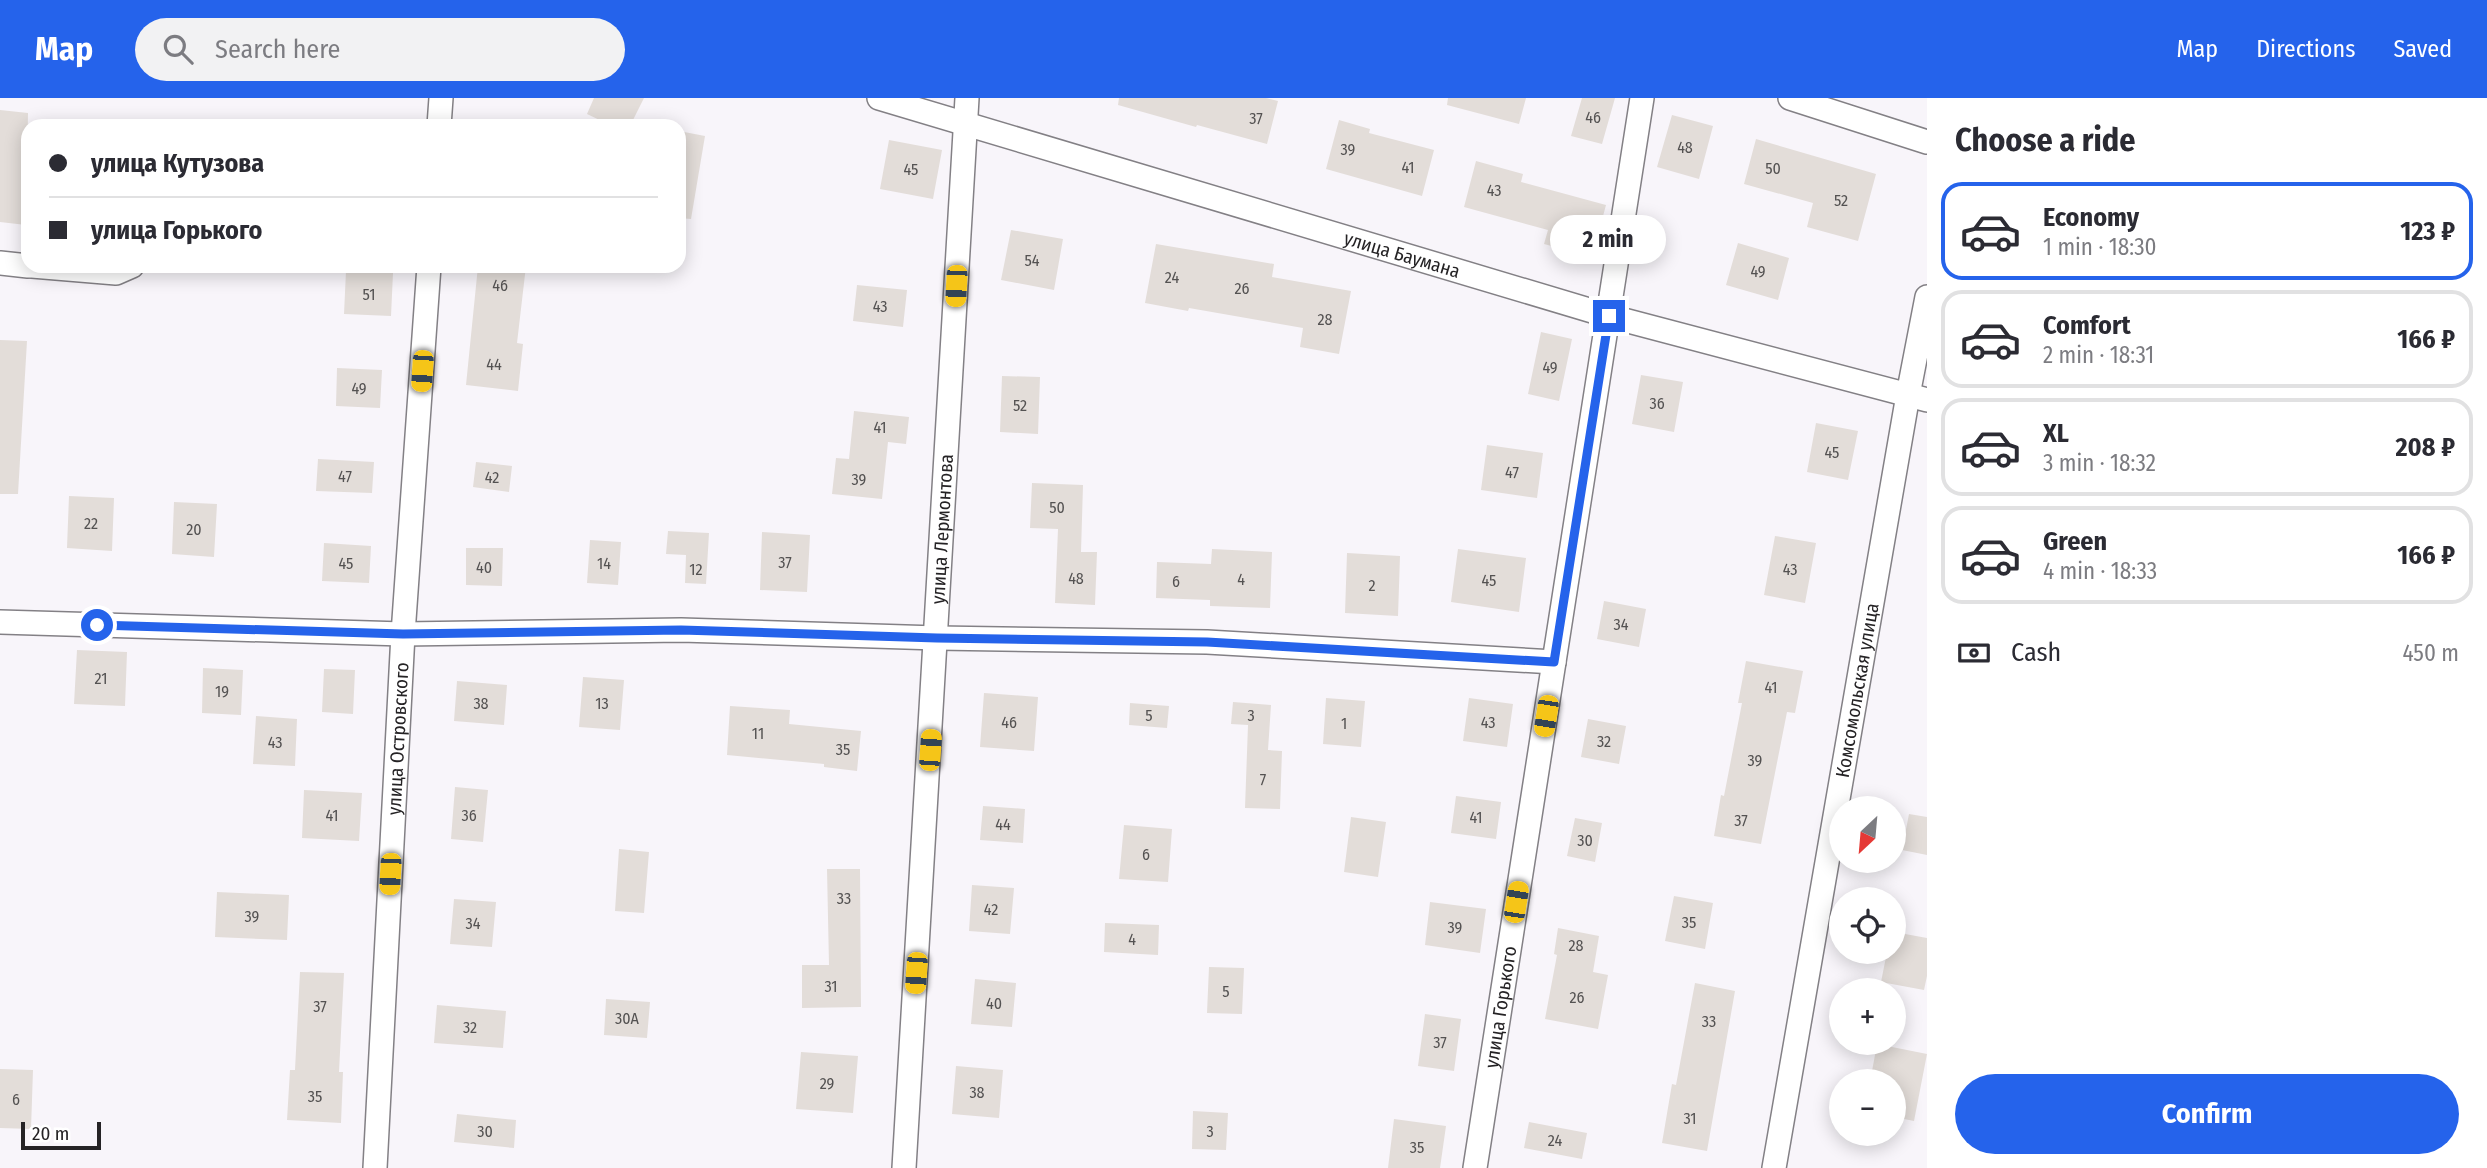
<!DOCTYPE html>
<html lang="en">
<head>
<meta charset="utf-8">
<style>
	:root { --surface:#fff; --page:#f2f2f3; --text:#2b2b33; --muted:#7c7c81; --line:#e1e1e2; --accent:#2563eb }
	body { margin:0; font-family:"Fira Sans Condensed",sans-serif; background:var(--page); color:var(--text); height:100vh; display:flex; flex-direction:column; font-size:26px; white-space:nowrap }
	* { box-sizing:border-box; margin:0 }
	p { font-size:23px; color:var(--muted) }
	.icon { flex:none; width:38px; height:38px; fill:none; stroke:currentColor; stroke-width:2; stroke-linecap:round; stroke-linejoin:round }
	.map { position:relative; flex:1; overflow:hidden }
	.side { display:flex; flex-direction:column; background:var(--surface); width:560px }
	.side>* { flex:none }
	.guide { position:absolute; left:21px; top:21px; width:665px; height:154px; border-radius:21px; box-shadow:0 4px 18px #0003; display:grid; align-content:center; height:154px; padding:0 28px; background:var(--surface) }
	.needle { width:46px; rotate:206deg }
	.tools { position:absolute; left:1829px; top:698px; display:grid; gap:14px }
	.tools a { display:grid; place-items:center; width:77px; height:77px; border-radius:50%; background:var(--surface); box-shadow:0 4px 18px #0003; font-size:35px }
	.scale { position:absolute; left:21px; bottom:18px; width:80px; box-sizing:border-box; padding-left:7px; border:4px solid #252325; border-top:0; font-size:19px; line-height:24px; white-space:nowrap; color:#252325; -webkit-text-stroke:5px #fff; paint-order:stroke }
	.end { position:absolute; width:32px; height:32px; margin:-16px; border:9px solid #2563eb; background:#fff; box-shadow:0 0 0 4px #fff }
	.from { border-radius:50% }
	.bubble { position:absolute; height:49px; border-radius:24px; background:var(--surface); box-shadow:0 4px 18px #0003; font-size:23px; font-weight:700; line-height:49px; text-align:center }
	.car { position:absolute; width:21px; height:42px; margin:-21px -10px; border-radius:9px; box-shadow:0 0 5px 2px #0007; background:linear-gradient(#f5c518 24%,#345 0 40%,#f5c518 0 76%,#345 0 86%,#f5c518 0) }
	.guide b { display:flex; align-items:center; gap:24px; height:66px; font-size:26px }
	.guide b+b { border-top:2px solid var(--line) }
	.guide i { width:18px; height:18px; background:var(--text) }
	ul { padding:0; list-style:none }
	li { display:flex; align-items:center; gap:21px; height:98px; margin:0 14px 10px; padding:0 14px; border:4px solid var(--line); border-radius:21px }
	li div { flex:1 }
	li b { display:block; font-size:26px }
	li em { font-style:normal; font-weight:700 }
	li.current { border-color:var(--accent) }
	li>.icon { width:63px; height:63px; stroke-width:1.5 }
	h2 { padding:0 28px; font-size:32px; line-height:84px }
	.pay { display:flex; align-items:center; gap:18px; height:77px; padding:0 28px; font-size:26px }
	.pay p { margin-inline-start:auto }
	.primary-button { display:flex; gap:14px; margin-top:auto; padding:14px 28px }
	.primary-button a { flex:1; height:80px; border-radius:42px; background:var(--accent); color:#fff; font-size:28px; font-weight:700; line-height:80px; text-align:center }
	header { display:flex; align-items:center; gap:42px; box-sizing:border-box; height:98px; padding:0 35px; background:var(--accent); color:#fff }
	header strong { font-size:33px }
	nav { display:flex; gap:38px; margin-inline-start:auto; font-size:24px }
	.search { width:490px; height:63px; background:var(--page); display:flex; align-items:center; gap:18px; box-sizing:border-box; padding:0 24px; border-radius:38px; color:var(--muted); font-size:26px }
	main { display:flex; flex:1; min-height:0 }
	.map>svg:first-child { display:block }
	.building { fill:#e3ddd9 }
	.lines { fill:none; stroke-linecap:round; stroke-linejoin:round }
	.minor-casing { stroke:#838085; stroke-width:26 }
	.minor { stroke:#fff; stroke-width:23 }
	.route { stroke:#2563eb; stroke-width:9 }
	.labels { text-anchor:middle; stroke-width:6; stroke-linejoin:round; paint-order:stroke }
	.number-label { font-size:16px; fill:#545252 }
	.street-label { font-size:19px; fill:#252325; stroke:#fff }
</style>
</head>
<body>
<header>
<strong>Map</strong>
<div class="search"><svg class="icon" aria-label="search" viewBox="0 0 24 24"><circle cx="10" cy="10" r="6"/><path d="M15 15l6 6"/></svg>Search here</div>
<nav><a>Map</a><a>Directions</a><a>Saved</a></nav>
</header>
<main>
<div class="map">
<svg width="1927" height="1070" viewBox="0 0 1927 1070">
	<rect width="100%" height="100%" fill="#f8f5fa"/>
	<path class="building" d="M594,0H644L630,28H612L587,16Z
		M1119,0H1266L1278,3L1267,46L1197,27L1196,29L1118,7Z
		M1448,0H1526L1519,26L1447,7Z
		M1582,0H1615L1602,46L1571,38Z
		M0,12L28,15L26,127L0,124Z
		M1672,17L1713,28L1699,81L1657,69Z
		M1339,22L1370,31L1369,35L1434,52L1422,98L1326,71Z
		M679,33L705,38L691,121L679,120Z
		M1756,41L1876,76L1858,143L1807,129L1813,105L1744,86Z
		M889,42L942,52L933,101L880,91Z
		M1476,63L1523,76L1521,84L1606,107L1592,159L1544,146L1548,132L1464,109Z
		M1011,132L1063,141L1054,192L1001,182Z
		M1738,145L1789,160L1778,202L1726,187Z
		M1156,146L1274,166L1272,179L1351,193L1339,256L1300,249L1303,230L1189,210L1188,213L1145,205Z
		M478,168H526L517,245L523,246L518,293L466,287Z
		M346,173L393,175L391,218L344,216Z
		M857,187L907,192L903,229L853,223Z
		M1541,234L1572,241L1559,303L1528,296Z
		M0,242L27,243L18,396H0Z
		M337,270L382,272L380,310L336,308Z
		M1641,277L1683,284L1674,334L1632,326Z
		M1002,278L1040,279L1038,336L1000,334Z
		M854,313L909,319L906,346L888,344L882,401L832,396L836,360L849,361Z
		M1816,325L1858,333L1848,382L1807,374Z
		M1487,347L1543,355L1537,400L1481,392Z
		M318,361L374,364L372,395L316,393Z
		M476,364L512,368L509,394L473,389Z
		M1032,385L1083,387L1081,454H1097L1095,507L1055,505L1058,431L1030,430Z
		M69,398L114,400L112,453L67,450Z
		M174,404L217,406L214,459L172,456Z
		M668,433L709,435L706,486L685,485L686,457L666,456Z
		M762,434L810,437L807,494L760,492Z
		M1775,438L1816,445L1805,505L1764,497Z
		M590,442L621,444L618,487L587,485Z
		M324,445L371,448L369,485L322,483Z
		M466,450H503L502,488L466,487Z
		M1212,451L1272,454L1270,510L1210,508V502L1156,500L1157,464L1211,466Z
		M1458,451L1526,460L1519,514L1451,504Z
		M1347,455L1400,458L1398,518L1345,515Z
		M1604,503L1646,511L1639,549L1597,541Z
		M77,552L127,554L125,608L74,606Z
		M1746,563L1803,573L1795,615L1787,614L1761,746L1714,738L1721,697L1724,698L1742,605H1738Z
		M203,570L243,572L241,617L202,615Z
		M324,571L355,572L353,616L322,614Z
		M583,579L624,582L620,632L579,629Z
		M457,583L507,587L504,627L454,623Z
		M984,595L1038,599L1034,653L980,649Z
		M1326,600L1365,603L1361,649L1323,646Z
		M1469,600L1513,606L1507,649L1463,643Z
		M1233,604L1271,607L1268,652L1282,653L1280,711L1245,710L1248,627L1231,626Z
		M1130,605L1169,608L1167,630L1129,627Z
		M730,608L790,612L789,626L861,633L857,673L824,669V666L727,657Z
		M256,618L297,621L295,668L253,666Z
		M1588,621L1626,628L1619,666L1581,659Z
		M455,689L488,692L483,744L451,741Z
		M304,692L362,695L359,743L302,740Z
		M1456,698L1501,704L1496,741L1451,735Z
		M983,708L1025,711L1023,745L980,742Z
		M1909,716L1927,719V757L1902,752Z
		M1351,719L1386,724L1378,779L1344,774Z
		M1575,720L1602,725L1595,764L1567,758Z
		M1124,727L1172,731L1168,784L1119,781Z
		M619,751L649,754L644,815L615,813Z
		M827,771H860L861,909L802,910V867H829Z
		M972,787L1014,790L1010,836L969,833Z
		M217,794L289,797L287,842L215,839Z
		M1674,798L1713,805L1705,851L1665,843Z
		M454,801L496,804L492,849L450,846Z
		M1430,804L1486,811L1480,855L1425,847Z
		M1105,825L1159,827L1158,857L1104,854Z
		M1558,830L1599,838L1593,874L1608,877L1598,931L1545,921L1557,857L1554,856Z
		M1894,834L1927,840V878L1924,892L1881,884L1887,854H1894Z
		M1209,869L1244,870L1242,916L1207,915Z
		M300,874L344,875L339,974H343L341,1025L287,1022L290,972H295Z
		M975,881L1016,885L1012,929L971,926Z
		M1695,885L1735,893L1707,1053L1662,1045L1672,986L1676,987Z
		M606,901L650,904L647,940L604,937Z
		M437,907L506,913L503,950L434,945Z
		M1425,916L1461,921L1454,973L1418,968Z
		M1877,946L1927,956L1914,1023L1894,1019V984H1870Z
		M801,954L858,958L853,1015L796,1011Z
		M956,968L1003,972L999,1020L952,1016Z
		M0,971L33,972L31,1031L0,1030Z
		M1193,1013L1228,1015L1226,1052L1192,1051Z
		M457,1016L516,1022L514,1050L454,1044Z
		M1394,1021L1446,1028L1440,1070H1388Z
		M1529,1024L1587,1035L1582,1061L1524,1050Z"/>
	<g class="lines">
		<g class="minor-casing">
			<g id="minor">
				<path id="s1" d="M879,0L1609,218L1927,302"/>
				<path d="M1790,0L1927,44"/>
				<path d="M439,28L441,0"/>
				<path d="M0,165L28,168"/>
				<path d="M32,168L116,175L132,168"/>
				<path d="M0,524L403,536L681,532L937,540L1207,544L1554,564"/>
				<path id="s2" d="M375,1070L403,536L429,168"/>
				<path id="s3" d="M904,1070L967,0"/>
				<path id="s4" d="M1475,1070L1642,0"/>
				<path id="s5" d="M1774,1070L1908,297L1927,199"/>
			</g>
		</g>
		<use href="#minor" class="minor"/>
	</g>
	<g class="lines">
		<path class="route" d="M97,527L403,536L681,532L937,540L1207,544L1554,564L1609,218"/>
	</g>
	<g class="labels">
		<g class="number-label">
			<text x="1593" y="25">46</text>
			<text x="1256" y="26">37</text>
			<text x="1685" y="55">48</text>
			<text x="1348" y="57">39</text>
			<text x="1408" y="75">41</text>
			<text x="1773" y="76">50</text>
			<text x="911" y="77">45</text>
			<text x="1494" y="98">43</text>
			<text x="1841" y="108">52</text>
			<text x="1032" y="168">54</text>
			<text x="1758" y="179">49</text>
			<text x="1172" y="185">24</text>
			<text x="500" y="193">46</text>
			<text x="1242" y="196">26</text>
			<text x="369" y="202">51</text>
			<text x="880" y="214">43</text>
			<text x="1325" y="227">28</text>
			<text x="494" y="272">44</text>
			<text x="1550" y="275">49</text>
			<text x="359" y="296">49</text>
			<text x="1657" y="311">36</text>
			<text x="1020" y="313">52</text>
			<text x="880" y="335">41</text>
			<text x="1832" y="360">45</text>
			<text x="1512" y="380">47</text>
			<text x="345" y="384">47</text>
			<text x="492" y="385">42</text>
			<text x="859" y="387">39</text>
			<text x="1057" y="415">50</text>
			<text x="91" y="431">22</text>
			<text x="194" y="437">20</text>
			<text x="785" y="470">37</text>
			<text x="346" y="471">45</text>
			<text x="604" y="471">14</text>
			<text x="484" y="475">40</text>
			<text x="696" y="477">12</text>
			<text x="1790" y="477">43</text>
			<text x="1076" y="486">48</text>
			<text x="1241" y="487">4</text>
			<text x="1489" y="488">45</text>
			<text x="1176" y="489">6</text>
			<text x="1372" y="493">2</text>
			<text x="1621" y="532">34</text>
			<text x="101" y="586">21</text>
			<text x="1771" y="595">41</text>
			<text x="222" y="599">19</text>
			<text x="481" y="611">38</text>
			<text x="602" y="611">13</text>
			<text x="1149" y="623">5</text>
			<text x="1251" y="623">3</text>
			<text x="1009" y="630">46</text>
			<text x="1488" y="630">43</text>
			<text x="1344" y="631">1</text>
			<text x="758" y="641">11</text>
			<text x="1604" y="649">32</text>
			<text x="275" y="650">43</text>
			<text x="843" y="657">35</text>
			<text x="1755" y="668">39</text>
			<text x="1263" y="687">7</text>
			<text x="332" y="723">41</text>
			<text x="469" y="723">36</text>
			<text x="1476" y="725">41</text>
			<text x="1741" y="728">37</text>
			<text x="1003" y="732">44</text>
			<text x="1585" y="748">30</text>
			<text x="1146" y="762">6</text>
			<text x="844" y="806">33</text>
			<text x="991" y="817">42</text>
			<text x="252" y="824">39</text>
			<text x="1689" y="830">35</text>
			<text x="473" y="831">34</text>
			<text x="1455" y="835">39</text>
			<text x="1132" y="847">4</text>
			<text x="1576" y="853">28</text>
			<text x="831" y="894">31</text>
			<text x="1226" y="899">5</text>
			<text x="1577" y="905">26</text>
			<text x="994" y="911">40</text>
			<text x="320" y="914">37</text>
			<text x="627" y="926">30А</text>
			<text x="1709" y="929">33</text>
			<text x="470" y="935">32</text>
			<text x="1440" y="950">37</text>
			<text x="827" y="991">29</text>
			<text x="977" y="1000">38</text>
			<text x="315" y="1004">35</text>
			<text x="16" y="1007">6</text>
			<text x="1690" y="1026">31</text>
			<text x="485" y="1039">30</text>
			<text x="1210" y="1039">3</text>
			<text x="1555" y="1048">24</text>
			<text x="1417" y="1055">35</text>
		</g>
		<g class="street-label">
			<text dy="7" stroke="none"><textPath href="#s1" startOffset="546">улица Баумана</textPath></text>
			<text dy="7" stroke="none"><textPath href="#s3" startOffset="640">улица Лермонтова</textPath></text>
			<text dy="7" stroke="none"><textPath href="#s5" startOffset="485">Комсомольская улица</textPath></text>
			<text dy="7" stroke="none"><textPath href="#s2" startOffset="430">улица Островского</textPath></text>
			<text dy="7" stroke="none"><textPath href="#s4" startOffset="163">улица Горького</textPath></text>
		</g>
	</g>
</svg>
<div class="tools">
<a><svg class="needle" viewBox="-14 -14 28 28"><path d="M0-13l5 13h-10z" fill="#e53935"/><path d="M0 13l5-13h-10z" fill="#7c7c81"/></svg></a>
<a><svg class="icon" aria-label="locate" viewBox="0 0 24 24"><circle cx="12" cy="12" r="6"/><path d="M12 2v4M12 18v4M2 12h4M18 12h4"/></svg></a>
<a>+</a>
<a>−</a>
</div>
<div class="scale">20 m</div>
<i class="end from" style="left:97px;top:527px"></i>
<i class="end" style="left:1609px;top:218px"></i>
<div class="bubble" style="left:1550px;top:117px;width:116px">2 min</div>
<i class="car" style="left:956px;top:188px;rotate:183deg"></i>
<i class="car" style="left:422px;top:273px;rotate:184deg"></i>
<i class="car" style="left:1546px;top:618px;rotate:189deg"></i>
<i class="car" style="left:930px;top:652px;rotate:4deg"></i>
<i class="car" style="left:390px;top:776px;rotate:183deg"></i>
<i class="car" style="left:1516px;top:804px;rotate:9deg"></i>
<i class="car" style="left:916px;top:875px;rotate:184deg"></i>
<div class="guide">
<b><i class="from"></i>улица Кутузова</b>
<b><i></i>улица Горького</b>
</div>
</div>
<section class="side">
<h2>Choose a ride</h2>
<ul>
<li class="current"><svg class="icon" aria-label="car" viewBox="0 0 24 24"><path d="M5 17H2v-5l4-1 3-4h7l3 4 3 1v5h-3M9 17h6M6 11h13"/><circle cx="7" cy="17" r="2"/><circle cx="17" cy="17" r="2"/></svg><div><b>Economy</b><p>1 min · 18:30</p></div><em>123 ₽</em></li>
<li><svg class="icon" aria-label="car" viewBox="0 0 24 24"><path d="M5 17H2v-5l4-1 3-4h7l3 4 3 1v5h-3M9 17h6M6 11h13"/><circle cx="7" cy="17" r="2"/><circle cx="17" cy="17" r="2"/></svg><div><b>Comfort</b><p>2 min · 18:31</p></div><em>166 ₽</em></li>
<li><svg class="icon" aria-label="car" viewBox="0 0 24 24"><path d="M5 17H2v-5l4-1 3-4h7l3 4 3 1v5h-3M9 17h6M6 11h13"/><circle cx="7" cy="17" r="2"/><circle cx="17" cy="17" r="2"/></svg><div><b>XL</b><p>3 min · 18:32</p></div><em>208 ₽</em></li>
<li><svg class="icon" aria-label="car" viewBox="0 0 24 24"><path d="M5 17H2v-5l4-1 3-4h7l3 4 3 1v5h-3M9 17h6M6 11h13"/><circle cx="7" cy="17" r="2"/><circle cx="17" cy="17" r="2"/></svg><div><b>Green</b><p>4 min · 18:33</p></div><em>166 ₽</em></li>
</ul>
<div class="pay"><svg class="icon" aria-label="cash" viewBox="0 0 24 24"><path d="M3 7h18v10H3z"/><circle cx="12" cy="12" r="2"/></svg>Cash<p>450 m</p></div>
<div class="primary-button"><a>Confirm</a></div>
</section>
</main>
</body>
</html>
